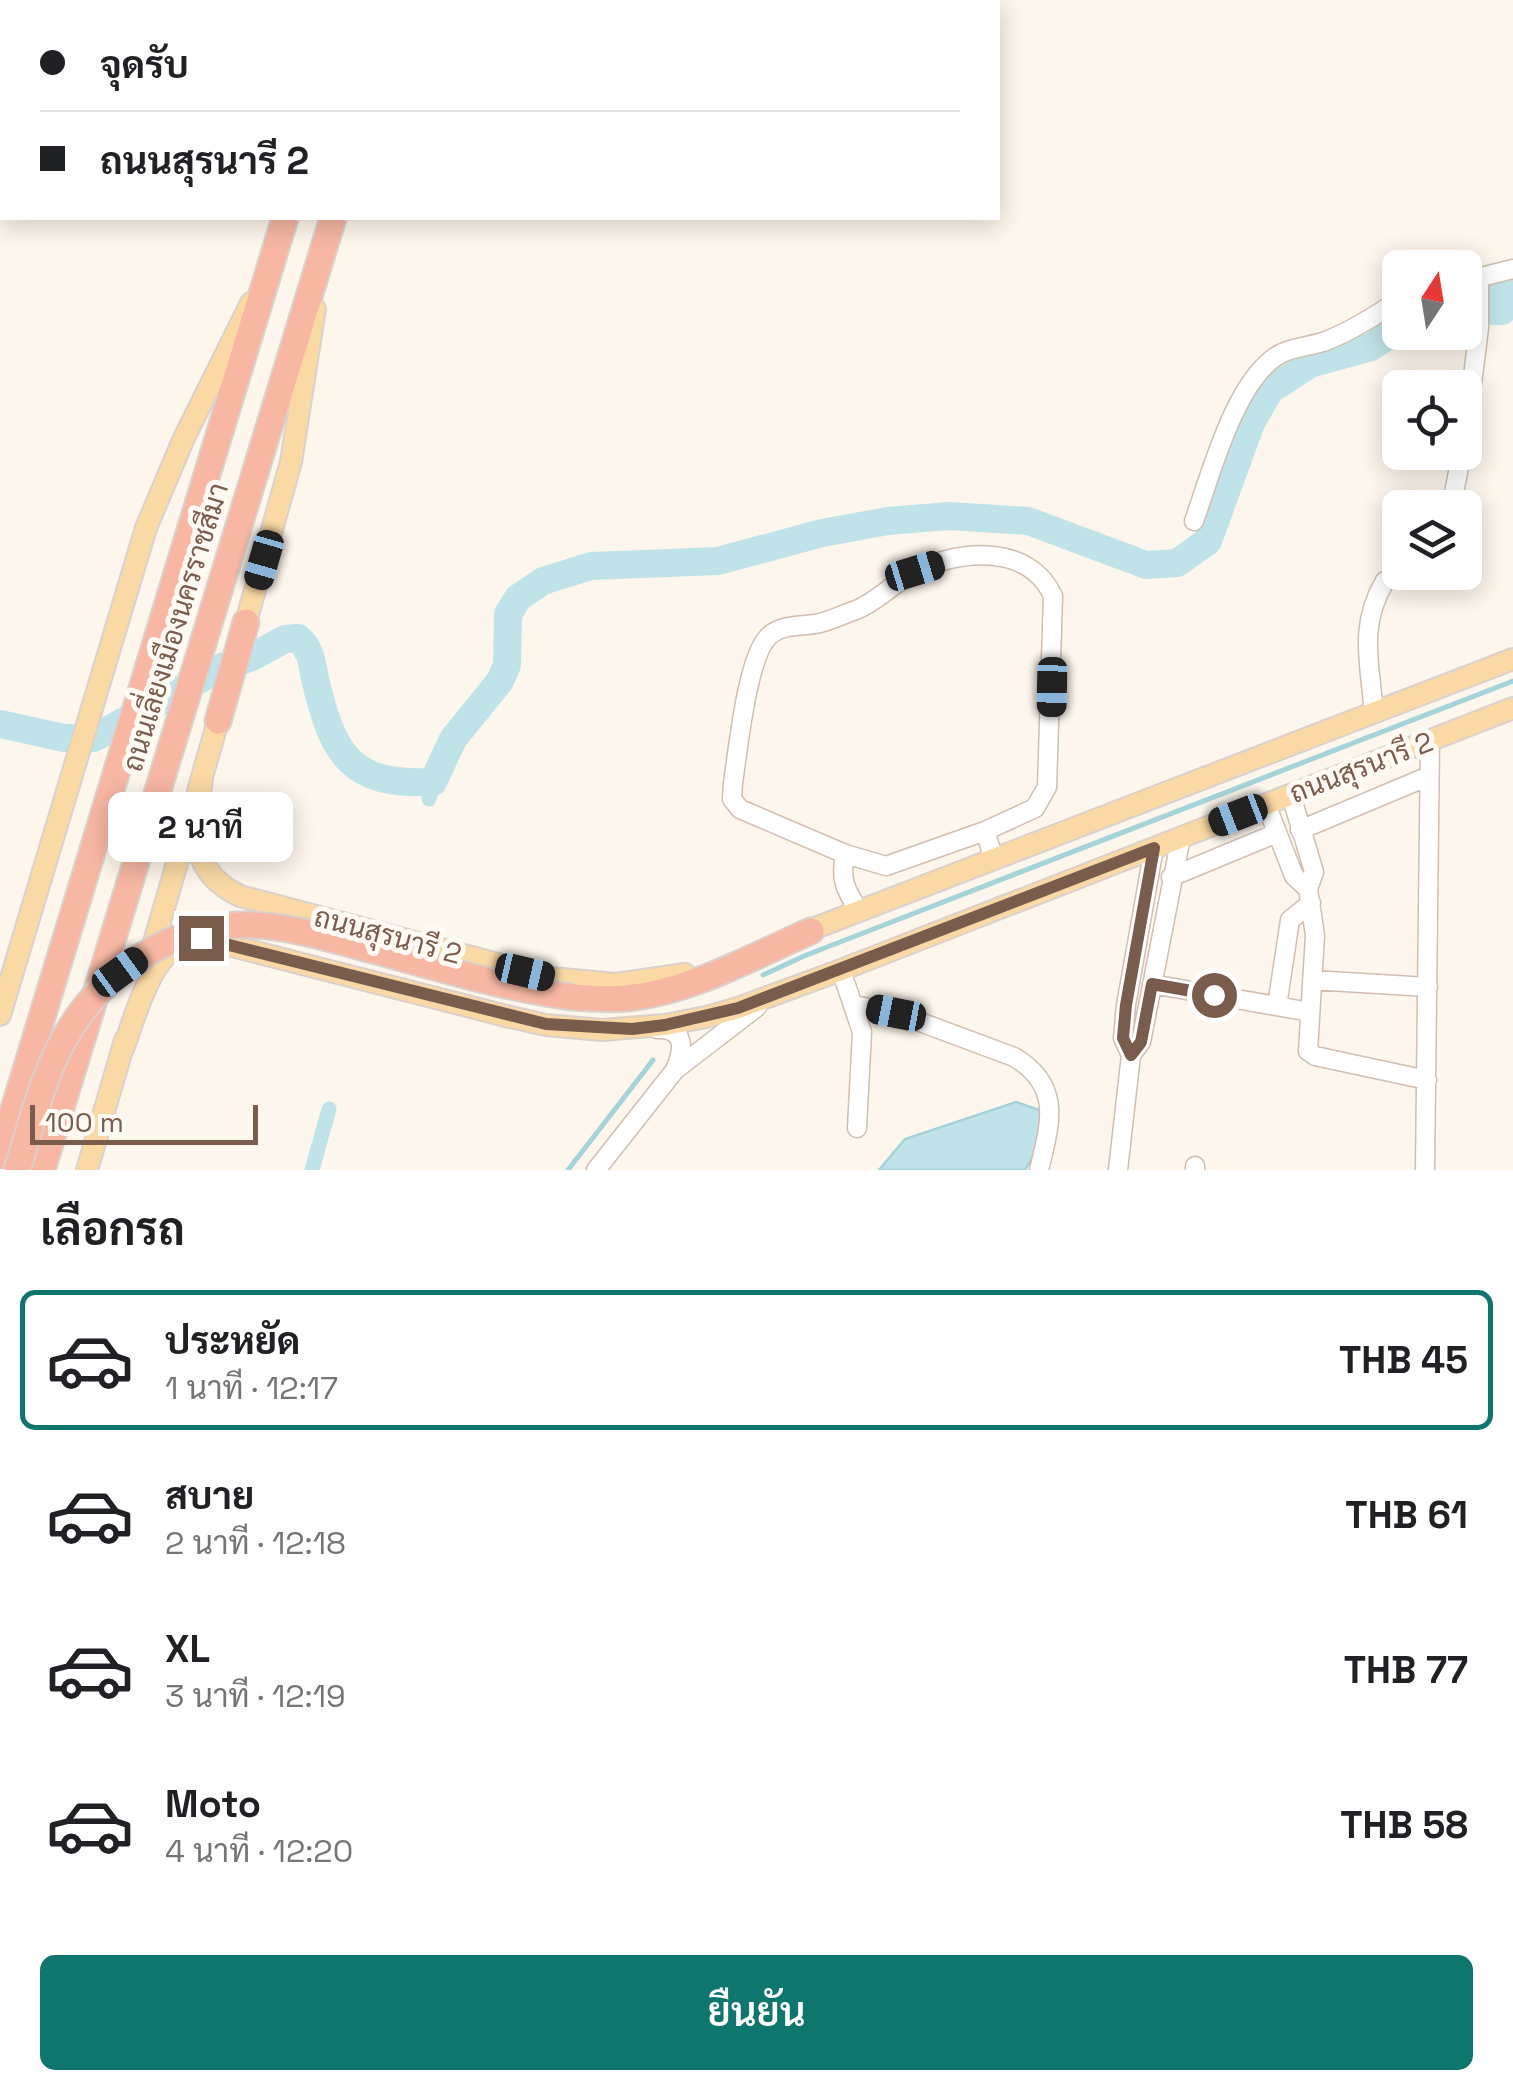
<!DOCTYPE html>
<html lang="th">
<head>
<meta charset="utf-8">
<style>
	:root { --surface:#fff; --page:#f2f2f2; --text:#202124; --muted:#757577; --line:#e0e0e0; --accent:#0f766e }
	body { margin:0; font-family:"Space Grotesk",Sarabun,sans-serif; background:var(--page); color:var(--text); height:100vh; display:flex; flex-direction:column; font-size:38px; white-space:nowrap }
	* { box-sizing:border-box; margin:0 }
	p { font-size:32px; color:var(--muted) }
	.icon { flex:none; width:55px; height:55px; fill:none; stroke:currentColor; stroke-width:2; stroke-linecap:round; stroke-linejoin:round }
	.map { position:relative; height:1170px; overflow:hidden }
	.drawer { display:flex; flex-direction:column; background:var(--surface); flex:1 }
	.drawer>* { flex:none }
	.banner { position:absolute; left:0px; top:0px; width:1000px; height:220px; box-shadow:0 5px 25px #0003; display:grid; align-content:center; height:220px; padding:0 40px; background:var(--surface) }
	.needle { width:65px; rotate:12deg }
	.controls { position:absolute; left:1382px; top:250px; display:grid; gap:20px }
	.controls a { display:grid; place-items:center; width:100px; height:100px; border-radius:15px; background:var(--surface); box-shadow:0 5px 25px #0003; font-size:50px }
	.scale { position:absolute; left:30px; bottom:25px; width:228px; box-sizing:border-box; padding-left:10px; border:5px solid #7a5c4d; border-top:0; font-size:28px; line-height:35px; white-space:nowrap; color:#7a5c4d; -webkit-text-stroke:8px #fffaf3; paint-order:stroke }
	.end { position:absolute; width:45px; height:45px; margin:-22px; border:12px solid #7a5c4d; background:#fff; box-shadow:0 0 0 5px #fff }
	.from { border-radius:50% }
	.bubble { position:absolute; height:70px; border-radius:15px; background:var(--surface); box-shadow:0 5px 25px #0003; font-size:32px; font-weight:600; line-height:70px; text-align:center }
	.car { position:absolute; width:30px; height:60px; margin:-30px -15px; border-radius:12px; box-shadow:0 0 8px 2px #0007; background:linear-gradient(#222 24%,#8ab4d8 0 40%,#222 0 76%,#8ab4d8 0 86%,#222 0) }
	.banner b { display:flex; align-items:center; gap:35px; height:95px; font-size:38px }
	.banner b+b { border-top:2px solid var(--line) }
	.banner i { width:25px; height:25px; background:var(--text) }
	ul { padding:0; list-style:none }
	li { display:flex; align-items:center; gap:30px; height:140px; margin:0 20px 15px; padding:0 20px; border:5px solid transparent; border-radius:15px }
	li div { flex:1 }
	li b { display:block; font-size:38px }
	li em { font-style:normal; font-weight:600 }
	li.on { border-color:var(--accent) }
	li>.icon { width:90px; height:90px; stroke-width:1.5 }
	h2 { padding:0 40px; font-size:45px; line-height:120px }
	.action { display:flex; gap:20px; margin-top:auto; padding:20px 40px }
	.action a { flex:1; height:115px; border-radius:15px; background:var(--accent); color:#fff; font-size:40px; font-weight:600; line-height:115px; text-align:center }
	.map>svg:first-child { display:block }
	.water { fill:#bfe3e8; stroke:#a5d3da; stroke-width:2.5 }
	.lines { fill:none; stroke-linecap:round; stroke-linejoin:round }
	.stream { stroke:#a5d3da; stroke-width:5 }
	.canal { stroke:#bfe3e8; stroke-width:15 }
	.river { stroke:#bfe3e8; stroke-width:28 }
	.minor-casing { stroke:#d1beb0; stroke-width:21 }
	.major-casing { stroke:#dad1cd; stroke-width:24 }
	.highway-casing { stroke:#dad1cd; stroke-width:29 }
	.minor { stroke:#fff; stroke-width:18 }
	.major { stroke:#fbd9a5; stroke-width:20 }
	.highway { stroke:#f7b7a3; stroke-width:25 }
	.highway-bridge-casing { stroke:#dad1cd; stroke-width:29; stroke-linecap:butt }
	.highway-bridge { stroke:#f7b7a3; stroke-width:25 }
	.route { stroke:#7a5c4d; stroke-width:12 }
	.labels { text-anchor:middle; stroke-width:10; stroke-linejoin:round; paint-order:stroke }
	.street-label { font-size:28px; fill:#7a5c4d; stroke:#fffaf3 }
</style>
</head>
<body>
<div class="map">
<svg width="1513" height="1170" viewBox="0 0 1513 1170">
	<rect width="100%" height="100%" fill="#fdf6ec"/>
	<path class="water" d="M1016,1102L1042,1111L1043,1139L1025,1170H879L905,1139Z"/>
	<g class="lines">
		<path class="stream" d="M763,975L804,956L1513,681
			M568,1170L653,1060"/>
		<path class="canal" d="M429,799L433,782
			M312,1170L329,1109"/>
		<path class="river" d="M1465,311H1502V286L1513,287
			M0,724L64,738H94L222,667L252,657L285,639L298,638C311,649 312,663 315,679C333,754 349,786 433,782L453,739L500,681L507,665L508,614L518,598L543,581L591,566L718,561L822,533L888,521L949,516L1028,521L1146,565L1177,563L1208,541L1251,423L1270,390L1310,364L1371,347L1400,328"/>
		<g class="minor-casing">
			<path id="minor" d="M1465,281L1513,269
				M1465,440L1479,328V277
				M1451,508L1462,452
				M1194,521C1211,474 1236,376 1282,353C1295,347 1312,346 1326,341C1353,330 1377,315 1400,299
				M1374,713C1370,664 1358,626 1385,581
				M1291,795L1314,872L1308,889L1315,935L1308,1051L1315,1056L1427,1080
				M1266,804L1294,876L1308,889
				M1300,830L1429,776
				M985,831L886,866L845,854L740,809L732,799L733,783C738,751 747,656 769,636C783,623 804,627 820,623C832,620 844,614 856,610C878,601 892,584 913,573C957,549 1029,543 1053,596L1047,787L1035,808L985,831L994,859
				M845,854C840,880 845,889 859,911
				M1171,877L1277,833
				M841,970L862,1032L857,1128
				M1312,980L1428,987
				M1152,984L1310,1012
				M854,1005L896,1013L1014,1057C1063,1086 1050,1124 1039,1170
				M1277,1006L1290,920L1311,903
				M657,1029C686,1028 684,1049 675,1070L757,1007
				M1131,1055L1141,1042L1181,837
				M596,1170L675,1070
				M1118,1170L1131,1055L1123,1038L1126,1005L1154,848
				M1195,1170V1166
				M1425,1170L1430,740"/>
		</g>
		<g class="major-casing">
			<path id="major" d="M246,622L291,462L315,309
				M202,779C196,830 186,870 240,896L551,978L616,984L685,974
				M198,791L218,721
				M797,935L1513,659
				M149,959L190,819
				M0,1015L146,528L184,438L251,303
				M123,1049C138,1011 152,941 201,938L510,1017L546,1025L602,1030L665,1025L706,1017L738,1008L841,970L1513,708
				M87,1170L125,1040"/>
		</g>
		<g class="highway-casing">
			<path id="highway" d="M347,2L348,0
				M396,2L397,0
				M218,721L246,622
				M572,997C590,998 609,1000 627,998C691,992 753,956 811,931
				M0,1155L285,218
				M42,1170L333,218"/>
		</g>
		<use href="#minor" class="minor"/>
		<use href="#major" class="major"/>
		<use href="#highway" class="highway"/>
		<g class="highway-bridge-casing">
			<path id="highway-bridge" d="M17,1170C31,1127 41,1081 63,1041C100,972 174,922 254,925C292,927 328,938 365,948C434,966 502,988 572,997"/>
		</g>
		<use href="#highway-bridge" class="highway-bridge"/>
	</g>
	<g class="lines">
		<path class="route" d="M201,938L546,1024L632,1029L665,1025L738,1008L1154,848L1126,1005L1123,1038L1131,1055L1141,1042L1152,984L1214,995"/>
	</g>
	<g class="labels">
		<g class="street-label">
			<text transform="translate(175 627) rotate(-73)" y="10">ถนนเลี่ยงเมืองนครราชสีมา</text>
			<text transform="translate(1361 767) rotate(-21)" y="10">ถนนสุรนารี 2</text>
			<text transform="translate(388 935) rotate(15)" y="10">ถนนสุรนารี 2</text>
		</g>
	</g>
</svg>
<div class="controls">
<a><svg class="needle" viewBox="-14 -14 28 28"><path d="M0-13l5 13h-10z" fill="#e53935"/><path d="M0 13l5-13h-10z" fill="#757577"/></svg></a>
<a><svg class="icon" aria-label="locate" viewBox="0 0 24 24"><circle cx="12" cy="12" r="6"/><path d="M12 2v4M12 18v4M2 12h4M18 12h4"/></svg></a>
<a><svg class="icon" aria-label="layers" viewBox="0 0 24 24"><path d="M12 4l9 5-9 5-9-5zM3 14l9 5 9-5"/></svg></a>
</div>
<div class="scale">100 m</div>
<i class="end from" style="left:1214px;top:995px"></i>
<i class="end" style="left:201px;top:938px"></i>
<div class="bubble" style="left:108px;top:792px;width:185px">2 นาที</div>
<i class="car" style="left:264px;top:560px;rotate:196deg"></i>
<i class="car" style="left:915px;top:571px;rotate:73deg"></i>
<i class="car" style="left:1052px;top:687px;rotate:181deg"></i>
<i class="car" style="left:1238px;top:815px;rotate:249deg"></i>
<i class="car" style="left:120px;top:972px;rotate:54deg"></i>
<i class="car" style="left:525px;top:972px;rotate:103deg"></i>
<i class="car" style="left:896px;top:1013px;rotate:281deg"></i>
<div class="banner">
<b><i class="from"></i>จุดรับ</b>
<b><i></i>ถนนสุรนารี 2</b>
</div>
</div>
<section class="drawer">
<h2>เลือกรถ</h2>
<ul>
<li class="on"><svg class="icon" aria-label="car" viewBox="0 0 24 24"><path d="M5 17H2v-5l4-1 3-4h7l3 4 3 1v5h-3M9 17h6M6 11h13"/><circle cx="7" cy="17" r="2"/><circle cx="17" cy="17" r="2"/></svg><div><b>ประหยัด</b><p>1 นาที · 12:17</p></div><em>THB 45</em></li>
<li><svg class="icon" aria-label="car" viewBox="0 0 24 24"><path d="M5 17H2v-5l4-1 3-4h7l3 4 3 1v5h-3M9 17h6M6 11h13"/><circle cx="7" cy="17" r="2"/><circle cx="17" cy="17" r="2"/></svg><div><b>สบาย</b><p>2 นาที · 12:18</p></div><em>THB 61</em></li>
<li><svg class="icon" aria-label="car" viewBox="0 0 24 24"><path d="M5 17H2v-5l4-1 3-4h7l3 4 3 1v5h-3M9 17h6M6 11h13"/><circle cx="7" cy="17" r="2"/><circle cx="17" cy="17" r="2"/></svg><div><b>XL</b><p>3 นาที · 12:19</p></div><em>THB 77</em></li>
<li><svg class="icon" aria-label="car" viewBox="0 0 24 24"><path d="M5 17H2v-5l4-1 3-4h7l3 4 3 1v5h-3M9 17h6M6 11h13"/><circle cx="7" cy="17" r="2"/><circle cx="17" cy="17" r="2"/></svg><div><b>Moto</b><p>4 นาที · 12:20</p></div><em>THB 58</em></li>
</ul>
<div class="action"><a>ยืนยัน</a></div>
</section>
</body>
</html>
